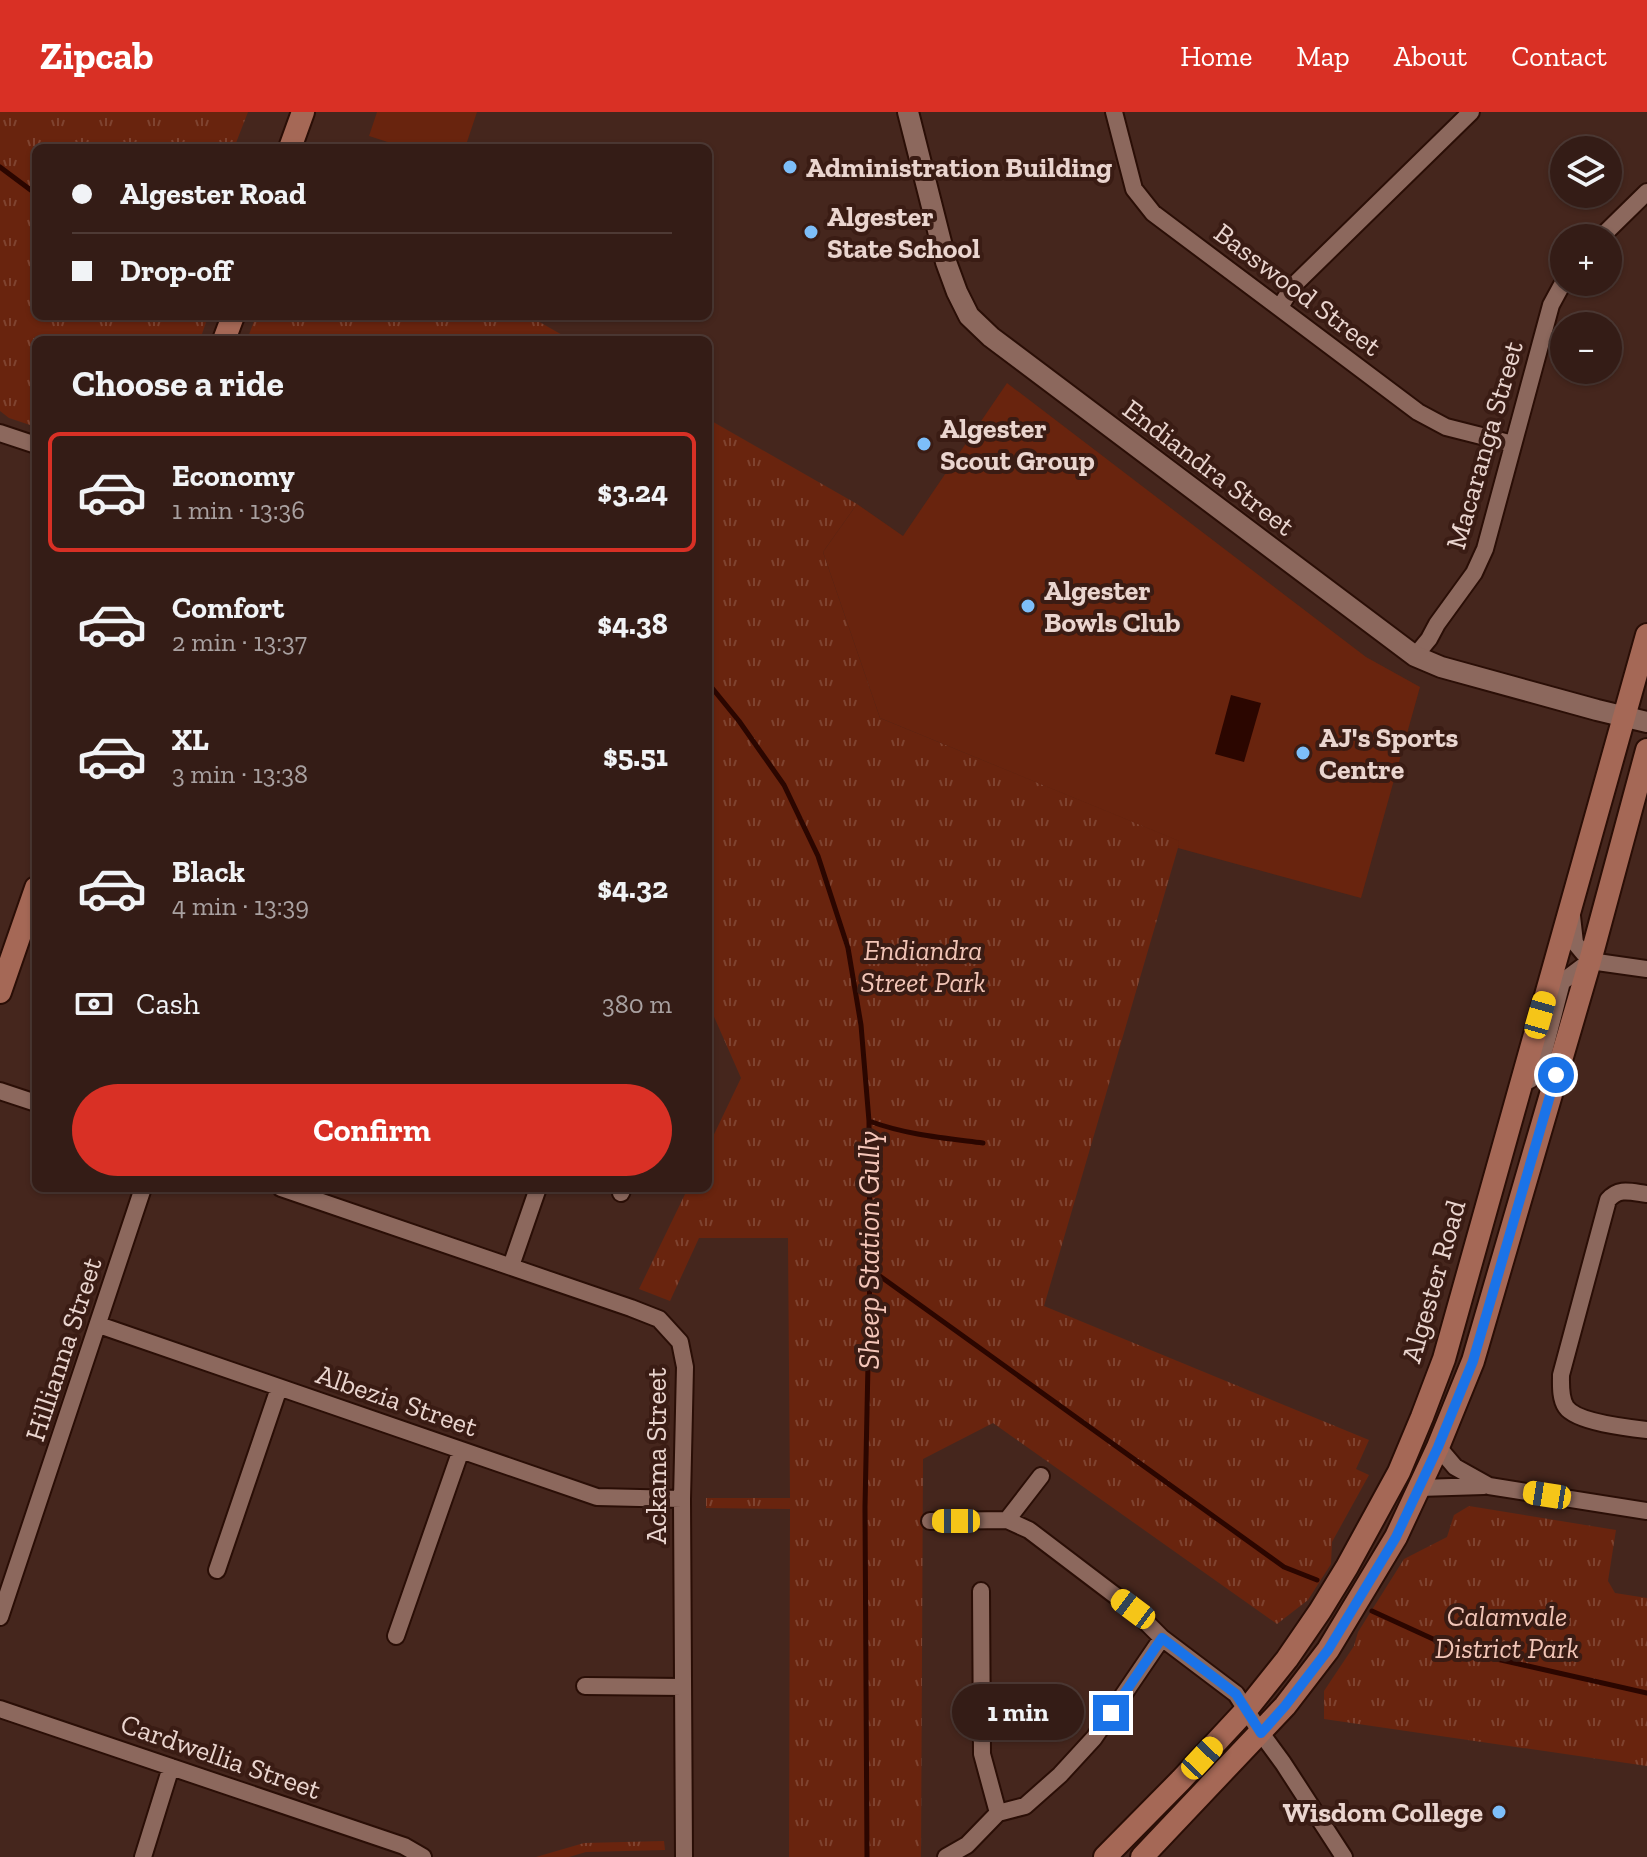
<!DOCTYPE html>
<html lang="en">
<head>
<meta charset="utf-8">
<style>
	:root { --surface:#341c16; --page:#3f2923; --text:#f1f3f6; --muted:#a9a1a1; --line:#4e3a35; --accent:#d93025 }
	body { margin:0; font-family:"Zilla Slab",serif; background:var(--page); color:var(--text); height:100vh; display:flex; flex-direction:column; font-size:30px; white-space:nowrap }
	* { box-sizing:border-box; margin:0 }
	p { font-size:26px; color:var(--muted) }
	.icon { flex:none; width:44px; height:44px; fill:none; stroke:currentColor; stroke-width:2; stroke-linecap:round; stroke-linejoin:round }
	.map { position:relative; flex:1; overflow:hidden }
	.side { position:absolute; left:32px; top:224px; width:680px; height:856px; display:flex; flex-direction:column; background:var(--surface); border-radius:12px; box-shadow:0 2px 6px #0004,0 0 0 2px var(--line) }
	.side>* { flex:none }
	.guide { position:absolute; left:32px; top:32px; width:680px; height:176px; border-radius:12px; box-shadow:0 2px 6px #0004,0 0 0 2px var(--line); display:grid; align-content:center; height:176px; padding:0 40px; background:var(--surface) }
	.controls { position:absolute; left:1550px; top:24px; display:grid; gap:16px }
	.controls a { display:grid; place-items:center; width:72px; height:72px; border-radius:50%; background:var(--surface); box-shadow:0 2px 6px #0004,0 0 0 2px var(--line); font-size:40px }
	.end { position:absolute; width:36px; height:36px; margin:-18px; border:10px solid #1a73e8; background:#fff; box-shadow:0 0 0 4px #fff }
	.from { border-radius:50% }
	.bubble { position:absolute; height:56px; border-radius:28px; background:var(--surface); box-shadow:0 2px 6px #0004,0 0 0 2px var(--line); font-size:26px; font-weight:800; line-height:56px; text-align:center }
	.car { position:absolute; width:24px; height:48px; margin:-24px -12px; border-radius:10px; box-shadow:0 0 6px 2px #0007; background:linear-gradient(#f5c518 24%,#345 0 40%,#f5c518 0 76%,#345 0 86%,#f5c518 0) }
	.guide b { display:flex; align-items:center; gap:28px; height:76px; font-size:30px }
	.guide b+b { border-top:2px solid var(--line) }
	.guide i { width:20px; height:20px; background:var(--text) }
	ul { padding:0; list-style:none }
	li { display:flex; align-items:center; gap:24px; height:120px; margin:0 16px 12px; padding:0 24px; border:4px solid transparent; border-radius:12px }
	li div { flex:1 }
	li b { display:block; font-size:30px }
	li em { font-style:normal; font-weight:800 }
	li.active { border-color:var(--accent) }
	li>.icon { width:72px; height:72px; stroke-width:1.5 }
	h2 { padding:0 40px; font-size:36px; line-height:96px }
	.pay { display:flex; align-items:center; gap:20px; height:88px; padding:0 40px; font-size:30px }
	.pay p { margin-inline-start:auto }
	.primary-button { display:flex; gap:16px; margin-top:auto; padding:16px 40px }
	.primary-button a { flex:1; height:92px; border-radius:48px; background:var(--accent); color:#fff; font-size:32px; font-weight:800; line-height:92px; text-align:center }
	header { display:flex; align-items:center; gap:48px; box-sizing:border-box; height:112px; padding:0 40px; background:var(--accent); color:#fff }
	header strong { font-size:38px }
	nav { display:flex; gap:44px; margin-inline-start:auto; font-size:28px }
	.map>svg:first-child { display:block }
	.grass { fill:url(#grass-tufts) }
	.garden { fill:#69240e }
	.water { fill:#2b0600 }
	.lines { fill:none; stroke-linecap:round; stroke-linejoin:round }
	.stream { stroke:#2b0600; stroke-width:5 }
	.minor-casing { stroke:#2a0e06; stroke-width:20 }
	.tertiary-casing { stroke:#2a0e06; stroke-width:24 }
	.secondary-casing { stroke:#2a0e06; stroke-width:26 }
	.minor { stroke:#8c685d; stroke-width:16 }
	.tertiary { stroke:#8c685d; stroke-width:20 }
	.secondary { stroke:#a56856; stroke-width:22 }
	.route { stroke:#1a73e8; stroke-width:10 }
	.poi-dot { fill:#7dbef9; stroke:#3a1c14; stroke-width:3 }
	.labels { text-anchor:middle; stroke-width:8; stroke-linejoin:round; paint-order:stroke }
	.poi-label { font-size:28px; font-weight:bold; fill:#ead5cf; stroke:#3a1c14; text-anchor:start }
	.street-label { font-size:28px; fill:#ead5cf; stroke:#3a1c14 }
	.park-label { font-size:28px; font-style:italic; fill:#f2c5b7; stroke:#3a1c14 }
	.water-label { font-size:30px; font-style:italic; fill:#f4c6b9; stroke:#3a1c14 }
</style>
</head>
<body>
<header>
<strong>Zipcab</strong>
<nav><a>Home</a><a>Map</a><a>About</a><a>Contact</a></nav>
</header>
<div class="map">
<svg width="1647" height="1745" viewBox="0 0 1647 1745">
	<defs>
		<pattern id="grass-tufts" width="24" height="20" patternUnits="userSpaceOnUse" patternTransform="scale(2)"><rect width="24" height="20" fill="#69240e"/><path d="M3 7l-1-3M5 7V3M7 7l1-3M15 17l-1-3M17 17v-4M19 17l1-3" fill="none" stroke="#7f4330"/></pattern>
	</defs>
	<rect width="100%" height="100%" fill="#45261d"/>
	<path class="grass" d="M0,0H248L234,36H36V204H208L200,228H36V315L9,306L0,299Z
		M256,204H529L571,228H247Z
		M708,307L857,392L823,440L880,606L1180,729L1044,1194L1369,1328L1356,1357L1369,1363L1332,1430L1331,1452L1308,1488L1277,1512L993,1311L923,1347L921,1745H789L790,1397L706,1396V1386H790L788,1126H699L670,1189L639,1177L688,1076H708V1035L741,966L708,891Z
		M1469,1394L1616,1418L1608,1469L1615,1481L1647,1486V1654L1324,1607V1579L1354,1534L1358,1520L1404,1447L1447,1425L1454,1403Z
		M664,1729L665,1738L586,1740L569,1745H536L584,1731Z"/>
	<path class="garden" d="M377,0H477L465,36H406L369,24Z
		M1007,271L1366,545L1420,575L1361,786L1178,736L1179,729L880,606L823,440L857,392L903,424Z"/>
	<path class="water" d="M1231,583L1261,591L1244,650L1215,642Z"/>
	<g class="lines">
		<path class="stream" d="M0,55L36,82
			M708,571L739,609L784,673L818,744L848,836L861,913L869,1009L870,1157L865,1395L867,1745
			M869,1009C907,1023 944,1026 983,1031
			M870,1157L1284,1455L1317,1468
			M1372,1499L1457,1538L1647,1581"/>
		<g class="minor-casing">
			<path id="minor" d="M1114,0L1134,77L1153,101L1418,300L1446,315L1513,332
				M1600,126L1647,80
				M1280,195L1293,174L1471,0
				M0,321L36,333
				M1415,544L1429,527L1437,512L1474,461L1485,437L1551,193L1564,169
				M1572,804L1575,831L1590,849
				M1590,849L1647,857
				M1530,968L1545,936L1562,870L1590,849
				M0,979L36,991
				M281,1076L631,1196L659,1207L680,1230L685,1255L682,1387L684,1745
				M621,1081L623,1076
				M1647,1082C1631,1080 1619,1075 1608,1088L1561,1263C1561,1273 1560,1286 1566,1295C1576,1310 1629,1316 1647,1318
				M511,1154L538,1076
				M99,1213L597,1385L682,1387
				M1438,1335L1455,1355L1489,1374L1647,1399
				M1419,1376L1484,1374
				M1007,1408L1041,1364
				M930,1409L1007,1408L1029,1418L1133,1497L1162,1526L1236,1582L1261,1621L1283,1651L1344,1745
				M217,1458L279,1276
				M981,1479L982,1642L998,1701
				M0,1505L143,1076
				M396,1524L461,1338
				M585,1574L683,1575
				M0,1597L404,1734L423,1745
				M143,1745L171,1655
				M946,1745L967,1733L998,1701L1025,1694L1060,1663L1094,1626L1162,1526"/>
		</g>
		<g class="tertiary-casing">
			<path id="tertiary" d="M908,0L946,150L957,180L969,204L991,225L1415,544L1441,555L1597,598L1647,610"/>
		</g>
		<g class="secondary-casing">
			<path id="secondary" d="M290,36L303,0
				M224,228L233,204
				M0,880L36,776
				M1105,1745L1181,1668L1247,1597L1287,1547L1320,1499L1347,1455L1399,1360L1422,1305L1444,1247L1647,523
				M1142,1745L1285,1594L1328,1538L1396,1425L1438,1335L1473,1249L1590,849L1647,638"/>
		</g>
		<use href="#minor" class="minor"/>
		<use href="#tertiary" class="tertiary"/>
		<use href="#secondary" class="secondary"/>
	</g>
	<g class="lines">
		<path class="route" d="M1111,1601L1162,1526L1236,1582L1261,1621L1285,1594L1328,1538L1396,1425L1438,1335L1473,1249L1556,963"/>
	</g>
	<g class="poi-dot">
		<circle cx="790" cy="55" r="8"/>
		<circle cx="811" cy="120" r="8"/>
		<circle cx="924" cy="332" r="8"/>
		<circle cx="1028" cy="494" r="8"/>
		<circle cx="1303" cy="641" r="8"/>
		<circle cx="1499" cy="1700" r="8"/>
	</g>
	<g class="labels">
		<g class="poi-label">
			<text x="806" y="65">Administration Building</text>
			<text x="827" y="114">Algester<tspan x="827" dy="32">State School</tspan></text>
			<text x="940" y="326">Algester<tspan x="940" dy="32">Scout Group</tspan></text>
			<text x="1044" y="488">Algester<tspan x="1044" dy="32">Bowls Club</tspan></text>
			<text x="1319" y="635">AJ's Sports<tspan x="1319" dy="32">Centre</tspan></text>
			<text x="1483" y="1710" text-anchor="end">Wisdom College</text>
		</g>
		<g class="street-label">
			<text transform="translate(1298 177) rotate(37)" y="10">Basswood Street</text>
			<text transform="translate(1484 333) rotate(-74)" y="10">Macaranga Street</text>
			<text transform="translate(1209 355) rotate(37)" y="10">Endiandra Street</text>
			<text transform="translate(1433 1169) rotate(-74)" y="10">Algester Road</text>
			<text transform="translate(63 1237) rotate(-72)" y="10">Hillianna Street</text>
			<text transform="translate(397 1288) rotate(19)" y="10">Albezia Street</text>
			<text transform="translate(656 1344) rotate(-90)" y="10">Ackama Street</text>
			<text transform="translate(221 1644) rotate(19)" y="10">Cardwellia Street</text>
		</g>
		<g class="park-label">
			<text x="923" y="848">Endiandra<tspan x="923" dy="32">Street Park</tspan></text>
			<text x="1507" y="1514">Calamvale<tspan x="1507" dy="32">District Park</tspan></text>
		</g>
		<g class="water-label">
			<text transform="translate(869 1138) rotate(-90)" y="10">Sheep Station Gully</text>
		</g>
	</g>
</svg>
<div class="controls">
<a><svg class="icon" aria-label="layers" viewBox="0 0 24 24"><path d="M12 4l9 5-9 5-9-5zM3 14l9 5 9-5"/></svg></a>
<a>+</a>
<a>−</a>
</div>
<i class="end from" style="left:1556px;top:963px"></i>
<i class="end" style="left:1111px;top:1601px"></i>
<div class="bubble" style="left:952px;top:1572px;width:132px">1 min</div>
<i class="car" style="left:1540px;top:903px;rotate:16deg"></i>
<i class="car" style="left:1547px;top:1383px;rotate:279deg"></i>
<i class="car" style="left:956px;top:1409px;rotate:270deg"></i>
<i class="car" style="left:1133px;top:1497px;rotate:307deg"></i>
<i class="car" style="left:1202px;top:1646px;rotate:43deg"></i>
<div class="guide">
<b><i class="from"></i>Algester Road</b>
<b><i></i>Drop-off</b>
</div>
<section class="side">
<h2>Choose a ride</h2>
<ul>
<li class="active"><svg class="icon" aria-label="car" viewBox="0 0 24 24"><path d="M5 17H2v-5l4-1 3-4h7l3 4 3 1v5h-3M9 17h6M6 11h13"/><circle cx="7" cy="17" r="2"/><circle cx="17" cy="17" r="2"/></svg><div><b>Economy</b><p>1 min · 13:36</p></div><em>$3.24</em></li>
<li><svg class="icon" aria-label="car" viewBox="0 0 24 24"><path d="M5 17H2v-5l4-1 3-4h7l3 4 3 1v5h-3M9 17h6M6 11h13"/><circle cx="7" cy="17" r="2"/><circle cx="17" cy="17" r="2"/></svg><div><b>Comfort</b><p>2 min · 13:37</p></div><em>$4.38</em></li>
<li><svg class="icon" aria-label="car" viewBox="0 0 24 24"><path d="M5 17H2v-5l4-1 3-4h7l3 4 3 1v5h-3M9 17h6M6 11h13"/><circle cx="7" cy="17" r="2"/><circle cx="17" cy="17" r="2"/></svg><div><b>XL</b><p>3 min · 13:38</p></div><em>$5.51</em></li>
<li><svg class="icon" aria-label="car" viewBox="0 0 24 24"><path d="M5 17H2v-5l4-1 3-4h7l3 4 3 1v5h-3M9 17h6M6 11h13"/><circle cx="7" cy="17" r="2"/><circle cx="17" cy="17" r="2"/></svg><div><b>Black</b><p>4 min · 13:39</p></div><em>$4.32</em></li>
</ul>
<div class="pay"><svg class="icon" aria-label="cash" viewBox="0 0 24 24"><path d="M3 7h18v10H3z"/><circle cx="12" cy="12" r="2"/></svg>Cash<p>380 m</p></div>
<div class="primary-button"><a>Confirm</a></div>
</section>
</div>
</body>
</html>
